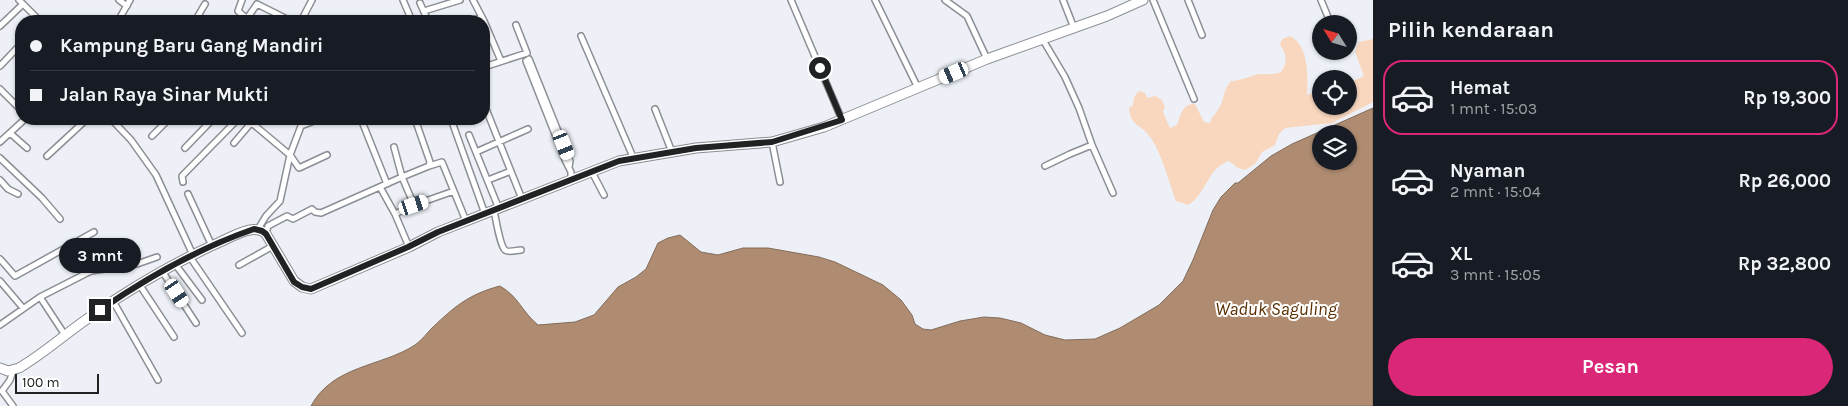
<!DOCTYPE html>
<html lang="id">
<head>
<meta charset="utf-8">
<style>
	:root { --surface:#171b24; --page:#20242c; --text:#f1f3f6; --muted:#9ea1a6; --line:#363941; --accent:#db2777 }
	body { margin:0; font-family:Karla,sans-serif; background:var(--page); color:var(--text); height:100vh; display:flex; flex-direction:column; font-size:19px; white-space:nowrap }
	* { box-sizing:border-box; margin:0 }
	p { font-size:16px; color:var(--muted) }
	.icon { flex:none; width:28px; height:28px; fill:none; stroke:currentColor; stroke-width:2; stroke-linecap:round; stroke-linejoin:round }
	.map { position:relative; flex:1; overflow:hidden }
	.panel { display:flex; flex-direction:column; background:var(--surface); width:475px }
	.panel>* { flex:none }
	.hud { position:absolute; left:15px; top:15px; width:475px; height:110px; border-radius:20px; box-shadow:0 1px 4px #0004; display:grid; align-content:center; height:110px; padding:0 15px; background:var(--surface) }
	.needle { width:32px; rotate:307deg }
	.tools { position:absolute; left:1312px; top:15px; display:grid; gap:10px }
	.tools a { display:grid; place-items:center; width:45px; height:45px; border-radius:50%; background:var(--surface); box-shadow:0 1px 4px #0004; font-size:25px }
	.scale { position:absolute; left:15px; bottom:12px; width:84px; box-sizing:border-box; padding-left:5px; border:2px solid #202224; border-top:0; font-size:14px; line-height:18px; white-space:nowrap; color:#202224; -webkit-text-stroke:4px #fff; paint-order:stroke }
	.end { position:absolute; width:22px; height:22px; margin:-11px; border:6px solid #202224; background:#fff; box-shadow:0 0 0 2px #fff }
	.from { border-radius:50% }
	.bubble { position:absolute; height:35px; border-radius:18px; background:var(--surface); box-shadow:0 1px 4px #0004; font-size:16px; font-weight:700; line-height:35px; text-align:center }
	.car { position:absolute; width:15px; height:30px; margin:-15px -8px; border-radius:6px; box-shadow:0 0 4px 1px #0007; background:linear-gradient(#fff 24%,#345 0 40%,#fff 0 76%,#345 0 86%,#fff 0) }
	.hud b { display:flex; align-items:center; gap:18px; height:48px; font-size:19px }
	.hud b+b { border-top:1px solid var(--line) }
	.hud i { width:12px; height:12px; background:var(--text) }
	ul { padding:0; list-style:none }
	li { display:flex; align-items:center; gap:15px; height:75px; margin:0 10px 8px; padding:0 5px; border:2px solid transparent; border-radius:20px }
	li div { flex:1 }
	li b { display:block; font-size:19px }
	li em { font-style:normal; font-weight:700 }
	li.selected { border-color:var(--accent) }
	li>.icon { width:45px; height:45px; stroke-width:1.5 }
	h2 { padding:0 15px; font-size:22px; line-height:60px }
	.primary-button { display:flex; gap:10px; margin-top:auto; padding:10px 15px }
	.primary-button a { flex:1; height:58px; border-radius:30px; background:var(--accent); color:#fff; font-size:20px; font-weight:700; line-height:58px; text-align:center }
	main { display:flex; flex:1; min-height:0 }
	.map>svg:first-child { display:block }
	.green { fill:#f8d7be }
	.water { fill:#ae8b71; stroke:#836c5a; fill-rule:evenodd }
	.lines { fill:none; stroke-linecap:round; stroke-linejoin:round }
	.street-casing { stroke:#8b8e94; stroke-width:8 }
	.highway-casing { stroke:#8b8e94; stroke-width:11 }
	.street { stroke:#fff; stroke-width:5 }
	.highway { stroke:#fff; stroke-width:9 }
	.route { stroke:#202224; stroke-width:6 }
	.labels { text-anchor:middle; stroke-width:4; stroke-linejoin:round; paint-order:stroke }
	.water-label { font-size:18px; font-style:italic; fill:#5b2e00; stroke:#fff }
</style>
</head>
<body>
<main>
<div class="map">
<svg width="1373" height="406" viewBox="0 0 1373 406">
	<rect width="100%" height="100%" fill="#edf1f7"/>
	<path class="green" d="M1290,36C1309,46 1308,76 1307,95L1321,90V106H1349V83L1364,76L1355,52L1359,42L1373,39V102L1332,123L1285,128L1279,134L1275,145L1262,152L1255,164L1245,170L1238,168L1229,161C1207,168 1207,194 1188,205L1176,201C1168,180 1163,157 1151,138C1141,123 1131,128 1129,108L1133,105L1134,97L1139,91L1145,93L1147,98L1155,96L1162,100L1165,107L1163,112L1170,128L1177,125C1181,114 1182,104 1195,104L1204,122L1210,123C1211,117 1217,113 1220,106C1225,97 1223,90 1231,81C1242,81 1250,75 1260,74C1268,74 1274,75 1281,72C1288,62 1287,55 1280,45L1282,39Z"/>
	<path class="water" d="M1373,108V406H311C333,365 381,367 415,345C422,340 426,334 432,328C454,307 469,294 500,286C519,297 522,312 538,325L575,322L594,315L618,287L636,277L646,269L658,243L668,238L680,235L701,252L718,255L743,248H768L819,257L835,262L883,285L901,300L912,315L915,324L923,329L931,330L960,321L984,317L1000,318L1021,323L1045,335L1065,340L1095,339L1120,328L1159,305L1183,281L1193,260L1213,210L1221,197L1235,183H1238L1271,156L1292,144ZM1321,134H1349V161H1321Z"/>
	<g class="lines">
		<g class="street-casing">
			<path id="street" d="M19,0L40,21
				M119,0L127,6
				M242,0L238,11L245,17L246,21
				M403,0L412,21
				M473,0L484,21
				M791,0L842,120
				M875,0L918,88
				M945,0L967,16L987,59
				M1063,0L1074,28
				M1153,0L1194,99
				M1188,0L1202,35
				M1321,0L1328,17
				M420,3L428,21
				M424,11L460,0
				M122,17L128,21
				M246,20L257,4L291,21
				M118,21L130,0
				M195,21L205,4
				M301,21L312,0
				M471,21L482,17
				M484,21L501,61
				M0,26L23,4
				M581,36L633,157
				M1043,40L1065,77L1079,108L1092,145
				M0,66L21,44
				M484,67L527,53L516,25
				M0,89L21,110
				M484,104L522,199
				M655,109L672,152
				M111,119L131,140L156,175L193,255
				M142,119L143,120
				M247,119L290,155L299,168L327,155
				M361,119L387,184
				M415,119L430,162L429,166L442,162L466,221
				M451,119L485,214
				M10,133L27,148
				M469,135L499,209
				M152,136L169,119
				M0,142L25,119
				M772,142L780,182
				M234,143L251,123
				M394,147L402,177L414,205
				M185,148L213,119
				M476,152L528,129
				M47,156L87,119
				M0,158L42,198L60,219
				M1045,166L1070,154L1092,145L1113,193
				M569,167L570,161L529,59L526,61L566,162L571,172V180
				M592,172L604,195
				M0,180L8,189L18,194
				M488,180L511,171
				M183,182L182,176L238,119
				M380,187L395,214L409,247
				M188,194L212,246
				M494,211C496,219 500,246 505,250C508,253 517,250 521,250
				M395,214L414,205L454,191
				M258,229L266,216L280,201L290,155L301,126L319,119
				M266,234L268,226L287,216L293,219L312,209L315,212L321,213L402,177L429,166
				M190,257L242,333
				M0,259L15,276L94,232
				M175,264L202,300
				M239,265L273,246
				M162,271L196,323
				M0,281L23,308
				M139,284L174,337
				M40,297L65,335
				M113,301L158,380
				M0,325L40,297L91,271L137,264L157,257
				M13,406L2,391L10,380L13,371"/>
		</g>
		<g class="highway-casing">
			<path id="highway" d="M0,368L8,371L19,368C43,354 64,335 87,319C129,289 173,263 220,242C232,237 255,222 266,234L294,281L302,287L311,289L409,247L438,232L619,161L696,148L772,142L824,127L987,59L1107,16L1143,0"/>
		</g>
		<use href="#street" class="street"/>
		<use href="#highway" class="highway"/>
	</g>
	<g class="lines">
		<path class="route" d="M100,310C148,277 199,248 254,229L262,231L266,234L294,282L302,287L311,289L408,247L438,232L619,161L696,148L772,142L842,120L820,68"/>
	</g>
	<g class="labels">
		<g class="water-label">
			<text x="1276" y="315">Waduk Saguling</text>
		</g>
	</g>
</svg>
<div class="tools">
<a><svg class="needle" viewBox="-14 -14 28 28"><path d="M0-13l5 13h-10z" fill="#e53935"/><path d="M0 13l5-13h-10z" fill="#9ea1a6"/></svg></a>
<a><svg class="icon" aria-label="locate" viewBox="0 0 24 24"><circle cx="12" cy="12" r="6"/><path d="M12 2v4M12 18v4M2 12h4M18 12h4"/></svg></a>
<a><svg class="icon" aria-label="layers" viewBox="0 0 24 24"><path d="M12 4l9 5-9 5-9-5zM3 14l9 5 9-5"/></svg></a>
</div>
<div class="scale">100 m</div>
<i class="end from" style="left:820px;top:68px"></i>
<i class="end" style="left:100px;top:310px"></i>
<div class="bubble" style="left:59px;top:238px;width:82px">3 mnt</div>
<i class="car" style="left:954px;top:73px;rotate:247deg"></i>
<i class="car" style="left:564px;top:145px;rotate:158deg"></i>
<i class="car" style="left:414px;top:205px;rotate:72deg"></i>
<i class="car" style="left:177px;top:293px;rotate:147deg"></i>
<div class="hud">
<b><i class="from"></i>Kampung Baru Gang Mandiri</b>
<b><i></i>Jalan Raya Sinar Mukti</b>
</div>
</div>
<section class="panel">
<h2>Pilih kendaraan</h2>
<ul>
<li class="selected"><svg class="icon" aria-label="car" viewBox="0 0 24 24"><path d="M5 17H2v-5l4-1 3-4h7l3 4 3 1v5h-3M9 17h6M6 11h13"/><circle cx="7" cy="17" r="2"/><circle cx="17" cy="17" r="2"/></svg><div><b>Hemat</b><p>1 mnt · 15:03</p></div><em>Rp 19,300</em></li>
<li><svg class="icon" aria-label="car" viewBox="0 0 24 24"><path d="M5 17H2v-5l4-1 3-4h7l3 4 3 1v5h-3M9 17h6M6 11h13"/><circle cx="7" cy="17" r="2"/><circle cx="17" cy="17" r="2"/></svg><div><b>Nyaman</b><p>2 mnt · 15:04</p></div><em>Rp 26,000</em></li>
<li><svg class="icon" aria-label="car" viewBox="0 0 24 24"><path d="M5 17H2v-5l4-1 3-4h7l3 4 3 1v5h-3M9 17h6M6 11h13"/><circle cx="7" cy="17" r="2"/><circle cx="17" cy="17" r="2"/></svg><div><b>XL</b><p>3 mnt · 15:05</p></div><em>Rp 32,800</em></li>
</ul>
<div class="primary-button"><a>Pesan</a></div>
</section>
</main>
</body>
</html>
